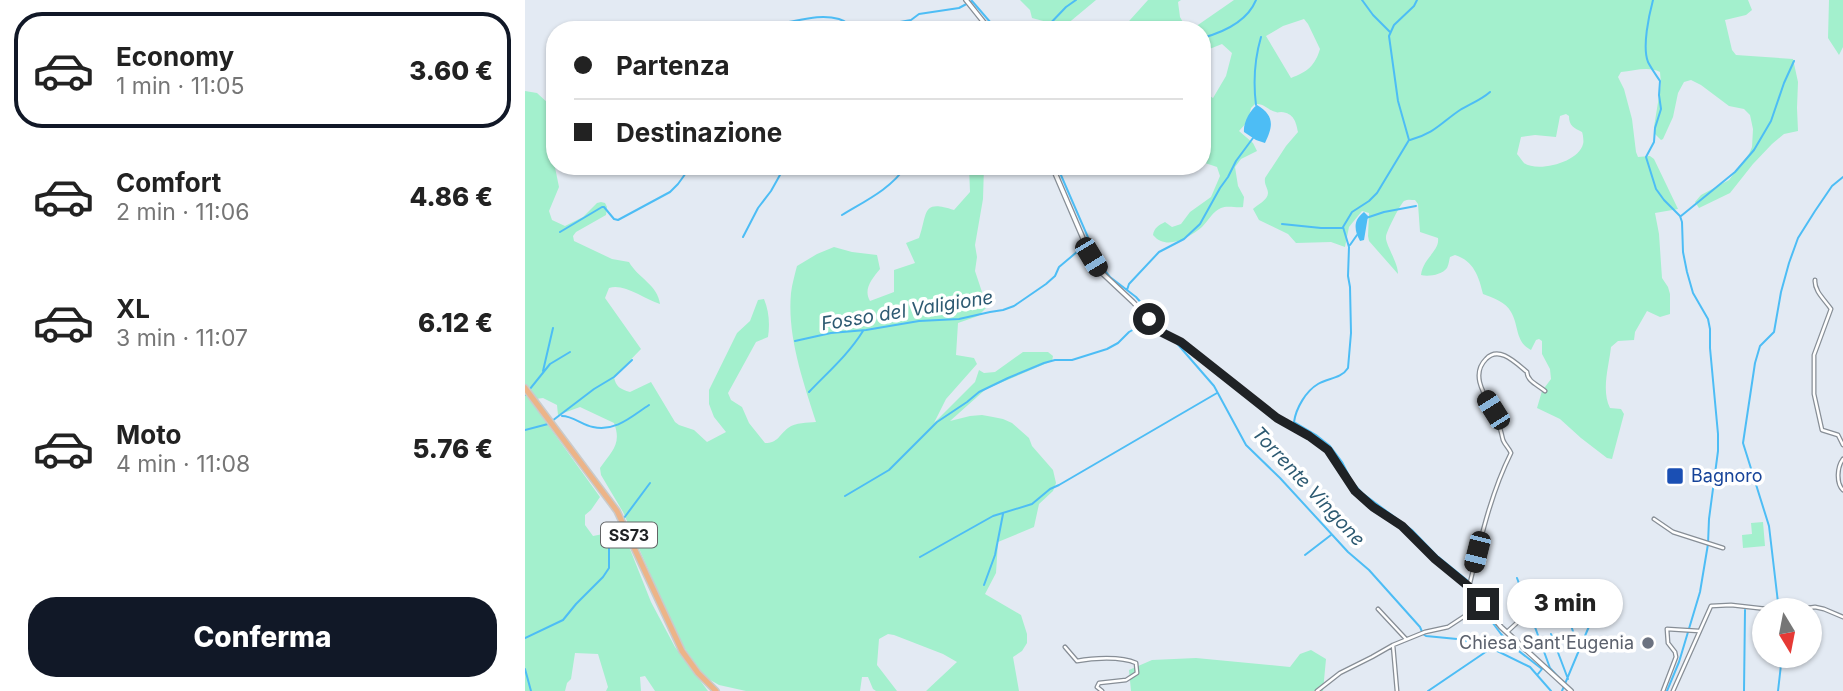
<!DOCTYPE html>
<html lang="it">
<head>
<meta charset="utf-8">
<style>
	:root { --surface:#fff; --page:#f2f2f2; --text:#222; --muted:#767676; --line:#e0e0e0; --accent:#111827 }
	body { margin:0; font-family:Inter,sans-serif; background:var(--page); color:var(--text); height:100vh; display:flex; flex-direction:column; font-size:26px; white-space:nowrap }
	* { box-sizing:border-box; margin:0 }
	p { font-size:23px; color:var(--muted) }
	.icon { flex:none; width:38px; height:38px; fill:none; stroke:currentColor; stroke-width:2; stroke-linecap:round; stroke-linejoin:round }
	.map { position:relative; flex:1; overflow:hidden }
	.drawer { display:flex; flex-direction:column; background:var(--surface); width:525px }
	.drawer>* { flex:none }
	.top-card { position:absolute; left:21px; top:21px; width:665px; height:154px; border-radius:28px; box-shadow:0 2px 5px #0004; display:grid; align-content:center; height:154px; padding:0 28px; background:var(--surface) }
	.needle { width:46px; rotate:170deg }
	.controls { position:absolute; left:1227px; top:598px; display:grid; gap:14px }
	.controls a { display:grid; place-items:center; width:70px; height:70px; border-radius:50%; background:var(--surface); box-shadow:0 2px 5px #0004; font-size:35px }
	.end { position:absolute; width:32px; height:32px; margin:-16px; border:9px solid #1f2225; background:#fff; box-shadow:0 0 0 4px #fff }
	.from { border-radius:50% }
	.bubble { position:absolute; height:49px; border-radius:24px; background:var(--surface); box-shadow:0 2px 5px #0004; font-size:23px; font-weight:800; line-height:49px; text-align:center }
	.car { position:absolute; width:21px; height:42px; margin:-21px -10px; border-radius:9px; box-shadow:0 0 5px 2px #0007; background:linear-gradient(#222 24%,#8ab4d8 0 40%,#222 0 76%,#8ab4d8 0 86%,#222 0) }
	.top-card b { display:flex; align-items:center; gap:24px; height:66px; font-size:26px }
	.top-card b+b { border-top:2px solid var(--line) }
	.top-card i { width:18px; height:18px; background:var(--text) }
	ul { padding:12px 0 0; list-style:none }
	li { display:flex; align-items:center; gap:21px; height:116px; margin:0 14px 10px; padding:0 14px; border:4px solid transparent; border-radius:28px }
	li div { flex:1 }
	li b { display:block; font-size:26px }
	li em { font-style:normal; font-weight:800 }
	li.selected { border-color:var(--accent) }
	li>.icon { width:63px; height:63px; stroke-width:1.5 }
	.button { display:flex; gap:14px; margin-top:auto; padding:14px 28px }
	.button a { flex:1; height:80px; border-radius:28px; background:var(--accent); color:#fff; font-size:28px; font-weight:800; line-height:80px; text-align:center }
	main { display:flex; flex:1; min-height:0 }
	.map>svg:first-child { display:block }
	.green { fill:#a3f0cd; fill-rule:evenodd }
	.water { fill:#4dbdf5 }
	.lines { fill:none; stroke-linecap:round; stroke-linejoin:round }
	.stream { stroke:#4dbdf5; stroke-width:2 }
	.minor-casing { stroke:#878e96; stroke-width:5 }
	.tertiary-casing { stroke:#878e96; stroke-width:6 }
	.primary-casing { stroke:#c9cacb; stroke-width:8 }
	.minor { stroke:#fff; stroke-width:2.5 }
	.tertiary { stroke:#fff; stroke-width:3.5 }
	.primary { stroke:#ecb488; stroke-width:5 }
	.route { stroke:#1f2225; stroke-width:9 }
	.transit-dot { fill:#1a4fb4; stroke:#fff; stroke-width:2.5 }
	.worship-dot { fill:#6b7280; stroke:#fff; stroke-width:2.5 }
	.labels { text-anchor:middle; stroke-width:7; stroke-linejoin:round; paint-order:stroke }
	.shield { fill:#fff; stroke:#626466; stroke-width:2 }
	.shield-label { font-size:16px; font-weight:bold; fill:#1f2225 }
	.transit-label { font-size:18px; fill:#164399; stroke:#fff; text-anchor:start }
	.worship-label { font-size:18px; fill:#5b616d; stroke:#fff; text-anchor:end }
	.water-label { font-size:19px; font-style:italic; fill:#2d5a72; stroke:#fff }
</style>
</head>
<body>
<main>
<section class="drawer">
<ul>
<li class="selected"><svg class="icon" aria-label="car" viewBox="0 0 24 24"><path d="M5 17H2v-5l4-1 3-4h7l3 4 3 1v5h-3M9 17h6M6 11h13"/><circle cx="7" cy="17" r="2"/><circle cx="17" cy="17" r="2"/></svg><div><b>Economy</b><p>1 min · 11:05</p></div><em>3.60 €</em></li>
<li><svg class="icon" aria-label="car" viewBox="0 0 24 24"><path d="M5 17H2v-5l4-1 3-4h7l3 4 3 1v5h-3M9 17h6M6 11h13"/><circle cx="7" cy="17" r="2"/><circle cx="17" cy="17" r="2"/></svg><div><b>Comfort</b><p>2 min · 11:06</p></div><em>4.86 €</em></li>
<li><svg class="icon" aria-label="car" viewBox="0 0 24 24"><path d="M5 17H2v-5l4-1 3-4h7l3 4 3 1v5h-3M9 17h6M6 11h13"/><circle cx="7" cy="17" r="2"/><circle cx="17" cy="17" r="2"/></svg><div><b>XL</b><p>3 min · 11:07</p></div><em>6.12 €</em></li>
<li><svg class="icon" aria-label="car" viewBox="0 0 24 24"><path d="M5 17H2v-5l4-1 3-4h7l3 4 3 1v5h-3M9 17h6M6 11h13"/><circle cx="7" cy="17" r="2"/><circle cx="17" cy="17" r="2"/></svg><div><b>Moto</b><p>4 min · 11:08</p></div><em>5.76 €</em></li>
</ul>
<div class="button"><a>Conferma</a></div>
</section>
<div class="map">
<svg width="1318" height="691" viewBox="0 0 1318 691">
	<rect width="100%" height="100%" fill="#e3eaf3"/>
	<path class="green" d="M495,0H571L541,25L537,26L507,18L505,10Z
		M623,0H656L653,2L655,17L659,24L670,27L709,0H1223L1227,10L1221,15L1200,20L1207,50L1211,55L1268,59L1273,82L1272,108L1273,131L1259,134L1247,144L1228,164L1205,193L1174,208L1170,202L1176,195L1204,180L1224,154L1227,147L1228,129L1225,115L1219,109L1204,106L1176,85L1166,80L1159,82L1153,93L1148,117L1138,139L1136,140L1130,134L1129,127L1136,84L1135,72C1123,66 1109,71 1096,72L1093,77L1099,89L1107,119L1111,152L1113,157L1125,156L1129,159L1153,209L1130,213L1134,234L1137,278L1143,287L1145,294V314L1135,317L1122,311L1110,332L1109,340L1093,341L1086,347C1084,366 1076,390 1085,408L1096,409L1099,414L1087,459L1082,458L1056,438L1035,419L1012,408L1017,391L1026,379L1025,369L1017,354V341L1014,339L1011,340L1006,350C990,342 994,325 986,312C981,302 968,298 958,294C954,277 949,261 930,255L925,257C924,260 924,264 922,268C917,275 903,277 896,275C898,258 915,251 913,238L895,232L893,204L890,200C886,200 883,199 879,201C876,203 861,232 861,237C860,244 873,262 873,274L844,241L843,236L844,213L837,211L824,227L820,247L806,242L771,243L763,234L734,220L728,209C732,205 743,200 743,193C743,188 739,185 740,178L761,146L773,132C771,122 769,113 756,112C754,112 752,113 751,112C742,110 740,103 730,104L726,108L723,121L714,131L728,143L732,151L716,159L710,167L713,186L719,197L718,207C711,208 702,205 696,208C688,211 683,221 677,227C664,238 641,251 628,235C629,228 634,225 640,222L647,227L656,224L665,212L686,197L695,176L692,167L677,162V95L680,93L688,98L701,76L707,53L697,44L677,52V30H596ZM779,19L783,24L795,49C790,66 782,72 766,78L741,36L758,26ZM1041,114L1044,116C1044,126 1049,128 1057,132C1058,134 1059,142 1058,144C1054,162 1013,173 999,163C997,161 994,156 992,154L996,137L1010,135L1031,137L1035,116Z
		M1304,0H1318V47L1314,55L1303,38Z
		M0,91L12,93L24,104L27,132L25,143L34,187L24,211L27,220L40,226L58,217L72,203L76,202L80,203L82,207L81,215L51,232L48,236L49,241L87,259L104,262C113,278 133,285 135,304C119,299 99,283 84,288L80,298L116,349L89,377C91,387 95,389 105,392L126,382L150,422L154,425L169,430L182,442L201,432L189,417L184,404V390L212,333L225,321L233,300L239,299C244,311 245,324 243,337L231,342L203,393L206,400L217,407L224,423L240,443C253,443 254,435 263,428C271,422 282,423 291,422C278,381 262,336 266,293C267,284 270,274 272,266L292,254L309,247L327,252L352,255L355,269C347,279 338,289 345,301L369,292V270L390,263L381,243L394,238C403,213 396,199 429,210L445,192L444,166H459L458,199L450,245L452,257L450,271L462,307L453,316L433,323L431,355L449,358L452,364L421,399L409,423L450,382L454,370L459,373L470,372L498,352H523L528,356L527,361L461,389L425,421L445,416L457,415L468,417L478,419L487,423L504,438L507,446L528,470L531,483L528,491L514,504L509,527L473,542L471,573L460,594L496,615L502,634V643L497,651L488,657L494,691H401L432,662L418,654L369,635L363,634L354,639L352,665L372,691H351L348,689L343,677H337L335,691H221L194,685L180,677L155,642L98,512L76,475L75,468C87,451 97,444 89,423L55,407L33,415L32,405L18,398L11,399L0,384Z
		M0,393L75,497L66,510L60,515V525L68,536L78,534L88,527L97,529L126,602L150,647L183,691H130L120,676L115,677L116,691H81L83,687L73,654L50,653L46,679L42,683L40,691H0Z
		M1238,522L1240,546L1218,548L1217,535L1227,534L1226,523Z
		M786,650L801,659L798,691H606L604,670L627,660L671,658L765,667L775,654Z"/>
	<path class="water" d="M732,105C750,116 748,126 740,143L731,140L719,132C718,123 725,110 732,105Z
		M839,212L843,216L839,240L835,241C829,230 828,220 839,212Z"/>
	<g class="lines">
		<path class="stream" d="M837,0L848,15L865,32
			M892,0L889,6L869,25L864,36L873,101L884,140L852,193L844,201L827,212L818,227L824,247L823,276L825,287L826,333L823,368C816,379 803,378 793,384C781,391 771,408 769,422L791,435L805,446L817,462L827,482L837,493L887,530L911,555L943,581V590L976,634L986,645L1017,669L1013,674
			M1128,0C1124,15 1117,47 1123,62C1126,68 1131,75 1135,81L1134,95L1136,109L1130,128L1129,142L1121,157L1131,189L1139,200L1155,216L1157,222L1158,252L1162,272L1168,293L1183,319L1185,329V348L1193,434V451L1184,519L1183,544L1175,592L1154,662L1142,691
			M447,1L472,30
			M226,30C237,24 247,25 259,23C277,20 295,14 314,19C325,22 324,29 338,30
			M356,30L369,27L375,22L386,20L394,14L434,8L447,1
			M519,30L541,7L551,0
			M677,38C699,32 722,22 731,0
			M731,105C728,81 729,61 736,37
			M885,140C909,134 917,122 935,110C945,104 956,100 965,92
			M532,166L575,265L585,277L611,297L643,333
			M317,215C340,201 366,189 381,166
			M1156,216L1210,172L1229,150L1246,121L1259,83L1269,61
			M841,218L859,212L891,206
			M757,224L796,228H817
			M35,232L77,207H79L89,219L93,220L145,192L153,184L166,166
			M218,237L233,208L246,191L260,166
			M825,245L832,235
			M602,290L604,284L634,252L659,239L675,224L695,188L703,177L711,161L728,138
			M649,340L689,386L721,445L755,478L823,552L844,570L895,627L898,634L901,636L932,639L960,645L1005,667L1026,691
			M270,341L306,333L341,330L394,321L434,319L465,312L478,310L489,306L521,284L530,276L534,267L559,246
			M18,371L28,328
			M284,392C303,372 323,355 338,331
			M0,395L25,364L45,352
			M37,416C48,416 57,425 68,427C91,432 107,416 124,405
			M27,421L69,389L89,377L107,360
			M0,430L23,424
			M320,496L364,470L412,422L442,402L454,392L483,378L519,363L530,360H547L582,349L593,343L604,332L629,318
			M99,518L125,483
			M780,555L806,535
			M395,557L468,516L507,504L525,489L534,485L692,393
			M992,578L1025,668L1035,679
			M459,585L470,555L478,514
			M1254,611L1244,526L1218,443L1230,363L1235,346L1249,332L1256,292L1264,263L1273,238L1290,211L1307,186L1318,177
			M1042,613L1054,650
			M1026,634L1043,679
			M0,638L38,620L51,604L78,577L84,568V548L95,523
			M0,669L6,691
			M903,691L965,649
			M1037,691L1070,612
			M1219,691L1220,610
			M1253,691L1257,656"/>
		<g class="minor-casing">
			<path id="minor" d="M1290,280C1289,291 1300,300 1306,309L1289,355V394L1297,430L1313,435L1318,445
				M1318,459C1312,467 1311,483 1318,490
				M1129,519L1148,532L1198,548
				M944,587C955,542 965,495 986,453C984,448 980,445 978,440C976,431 974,423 970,414C962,398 944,376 961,359C974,345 991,363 1002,372C1002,381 1013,385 1020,391
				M853,609L881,639
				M982,632L1008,608L1027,612L1053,611L1057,606
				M868,645L872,691
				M540,647L552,661C567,658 596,656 611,663L612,673L601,680L574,683L572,687L577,691
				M792,691L815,673L847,657L868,645L900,632L923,627L958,604
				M1138,691L1151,657L1150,652L1143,643L1142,629L1174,631
				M1148,691L1186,606L1206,605L1260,611L1290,607L1299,609L1318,617"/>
		</g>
		<g class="tertiary-casing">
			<path id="tertiary" d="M441,0L465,30
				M527,166L566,257L576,272L608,302L636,332L656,342L752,418L784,436L802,450L830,491L848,507L878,526L910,560L943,586L976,627L1046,691"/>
		</g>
		<g class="primary-casing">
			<path id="primary" d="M0,388L92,511L157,651L173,673L191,691"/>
		</g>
		<use href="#minor" class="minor"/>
		<use href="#tertiary" class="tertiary"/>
		<use href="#primary" class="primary"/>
	</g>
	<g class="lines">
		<path class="route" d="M624,319L636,332L656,342L752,418L784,436L803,450L830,491L848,507L877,526L910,559L943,586L958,604"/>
	</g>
	<rect class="transit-dot" x="1141" y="467" width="18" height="18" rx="3.5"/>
	<circle class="worship-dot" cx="1123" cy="643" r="7"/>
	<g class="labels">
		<rect class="shield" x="76" y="522.5" width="56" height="25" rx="5"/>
		<g class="shield-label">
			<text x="104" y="541">SS73</text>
		</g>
		<g class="transit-label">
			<text x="1166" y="482">Bagnoro</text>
		</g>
		<g class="worship-label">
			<text x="1109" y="649">Chiesa Sant'Eugenia</text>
		</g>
		<g class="water-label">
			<text transform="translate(382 310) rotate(-9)" y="7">Fosso del Valigione</text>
			<text transform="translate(784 486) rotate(47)" y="7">Torrente Vingone</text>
		</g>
	</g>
</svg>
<div class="controls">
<a><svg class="needle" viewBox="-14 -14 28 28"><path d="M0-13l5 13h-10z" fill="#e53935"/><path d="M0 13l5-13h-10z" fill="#767676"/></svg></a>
</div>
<i class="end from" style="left:624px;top:319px"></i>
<i class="end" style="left:958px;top:604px"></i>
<div class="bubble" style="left:982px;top:579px;width:116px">3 min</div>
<i class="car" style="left:566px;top:257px;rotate:149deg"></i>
<i class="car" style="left:968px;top:410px;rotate:328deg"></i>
<i class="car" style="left:952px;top:552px;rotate:194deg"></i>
<div class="top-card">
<b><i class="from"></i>Partenza</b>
<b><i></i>Destinazione</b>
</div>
</div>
</main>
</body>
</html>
